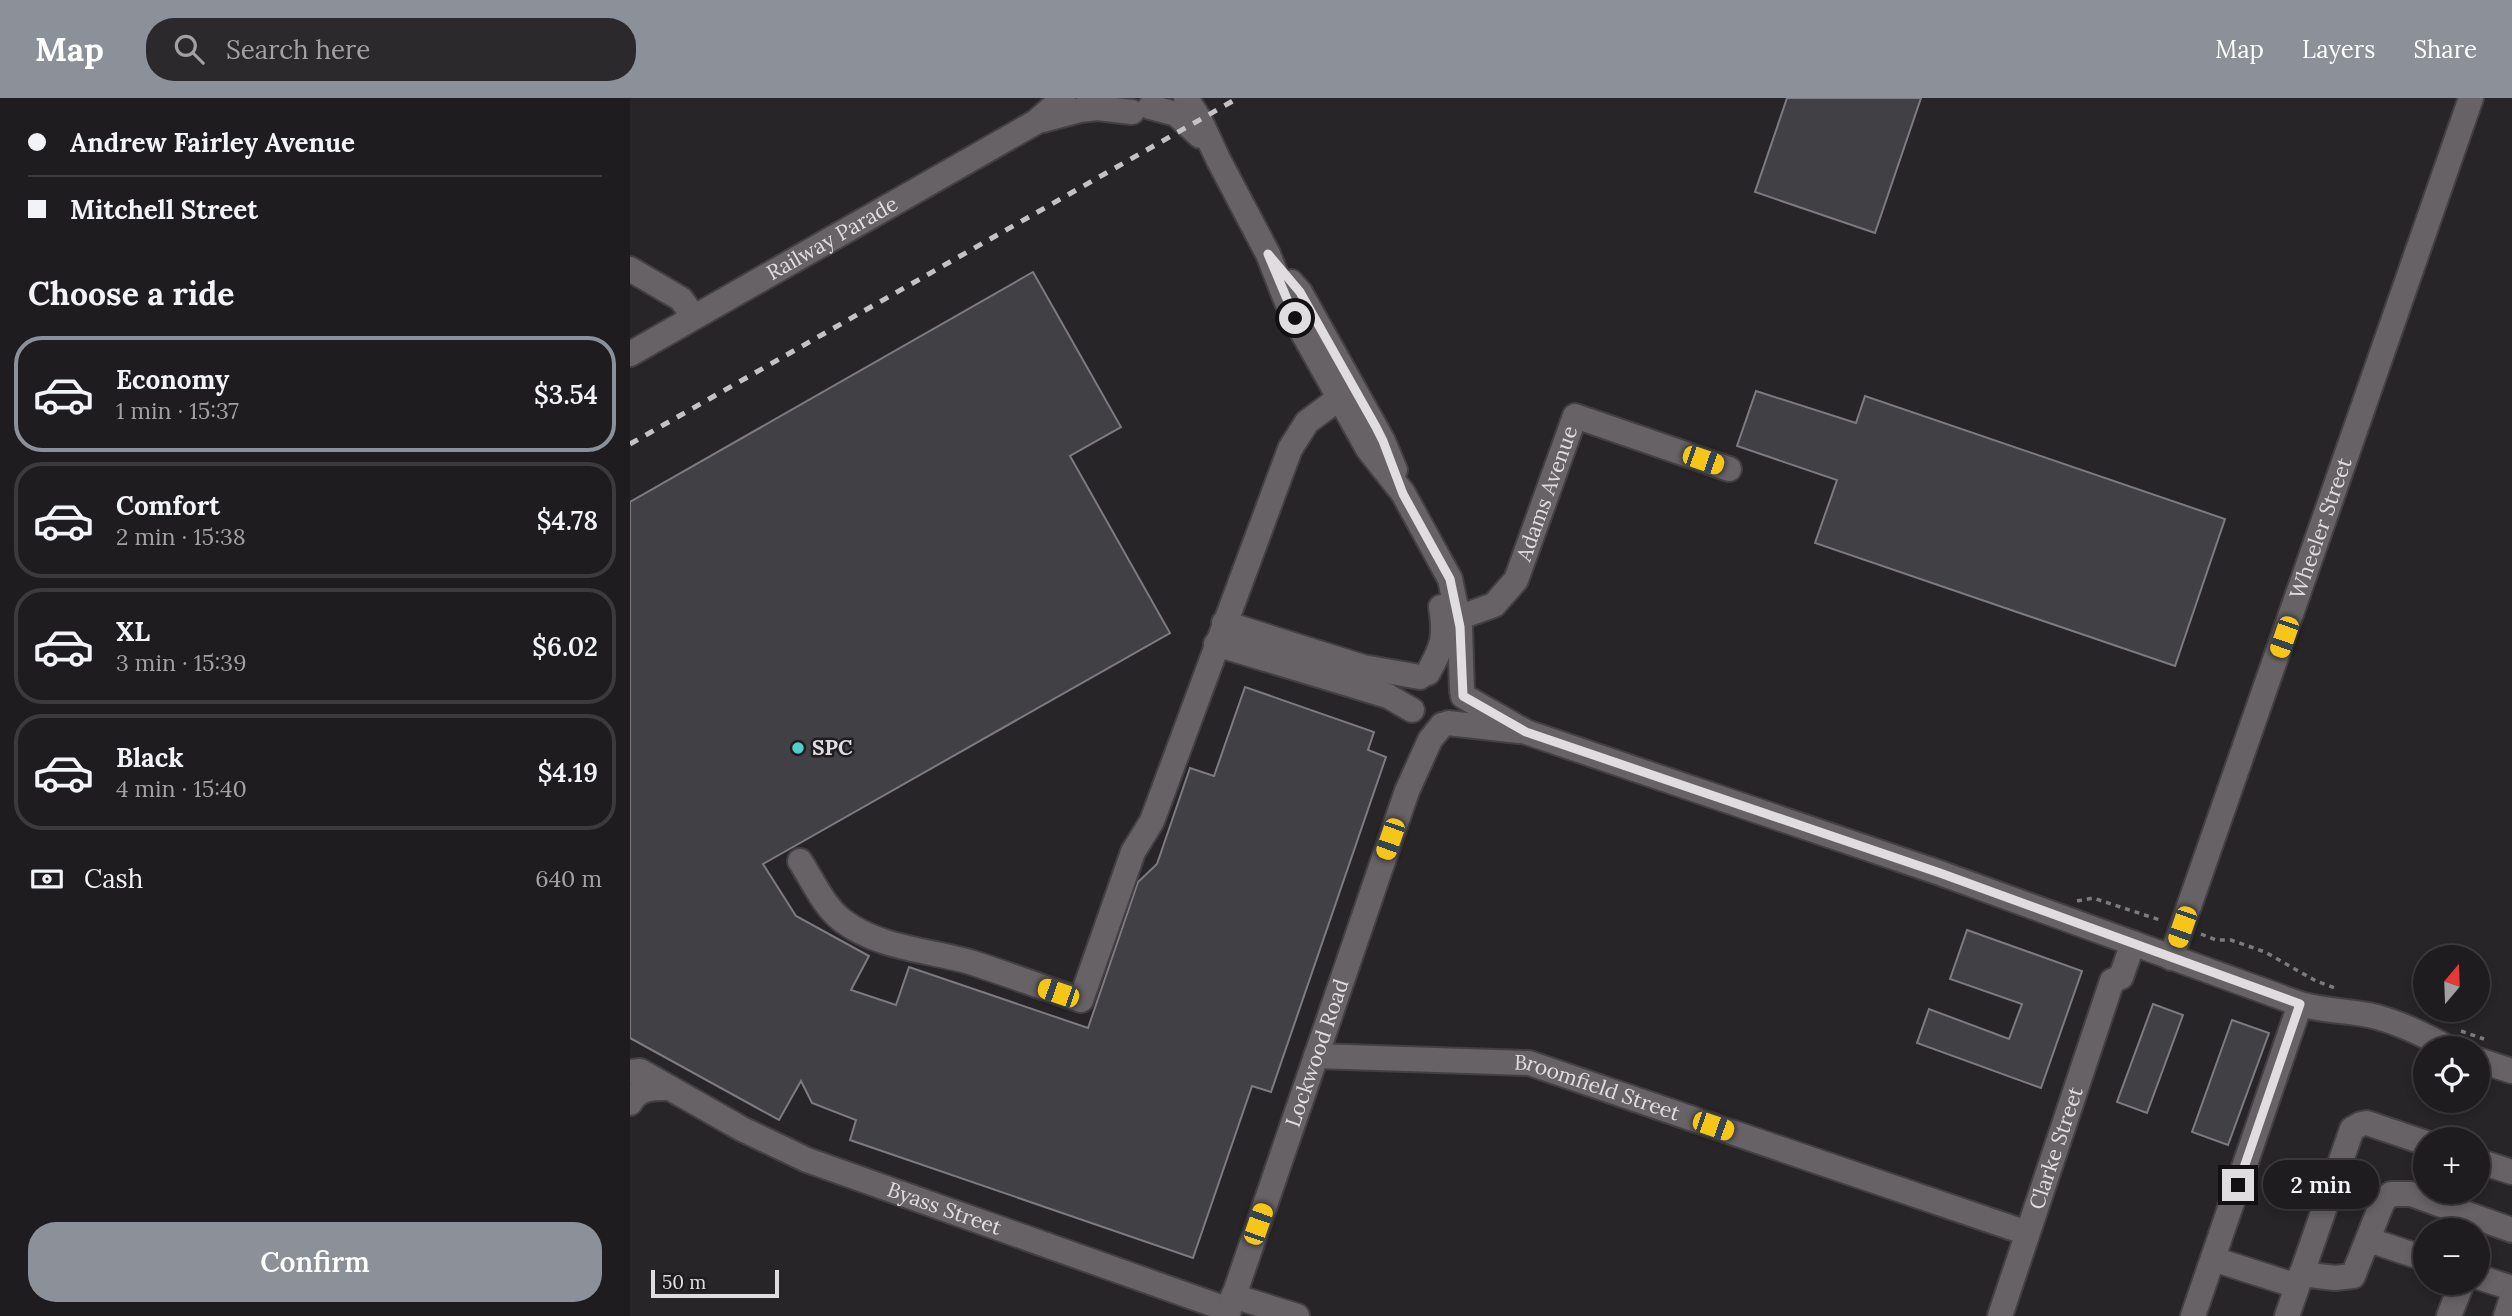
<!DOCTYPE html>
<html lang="en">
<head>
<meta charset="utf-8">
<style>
	:root { --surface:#1e1c1e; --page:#2b292b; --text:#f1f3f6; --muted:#a1a1a4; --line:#3c3a3c; --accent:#8c9099 }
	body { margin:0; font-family:Lora,serif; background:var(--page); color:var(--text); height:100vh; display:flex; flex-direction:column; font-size:26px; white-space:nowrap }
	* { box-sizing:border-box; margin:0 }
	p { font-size:23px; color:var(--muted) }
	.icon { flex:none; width:38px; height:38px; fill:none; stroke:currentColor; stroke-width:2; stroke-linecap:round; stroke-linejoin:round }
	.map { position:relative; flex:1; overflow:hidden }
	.drawer { display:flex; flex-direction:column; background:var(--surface); width:630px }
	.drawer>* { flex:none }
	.hud { display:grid; align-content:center; height:154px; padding:0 28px; background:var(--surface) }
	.needle { width:46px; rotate:19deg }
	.buttons { position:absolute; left:1783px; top:847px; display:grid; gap:14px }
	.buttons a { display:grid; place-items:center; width:77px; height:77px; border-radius:50%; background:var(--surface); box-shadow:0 4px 10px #0003,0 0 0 2px var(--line); font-size:35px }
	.scale { position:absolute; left:21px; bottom:18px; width:128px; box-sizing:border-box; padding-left:7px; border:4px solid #e0dde0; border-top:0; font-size:19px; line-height:24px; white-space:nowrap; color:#e0dde0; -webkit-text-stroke:5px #1f1c1f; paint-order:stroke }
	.end { position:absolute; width:32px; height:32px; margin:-16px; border:9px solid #e0dde0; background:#111; box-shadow:0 0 0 4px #111 }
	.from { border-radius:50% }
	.bubble { position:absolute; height:49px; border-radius:24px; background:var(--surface); box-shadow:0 4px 10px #0003,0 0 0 2px var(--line); font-size:23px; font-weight:600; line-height:49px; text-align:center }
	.car { position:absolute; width:21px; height:42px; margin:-21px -10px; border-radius:9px; box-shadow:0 0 5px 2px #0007; background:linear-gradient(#f5c518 24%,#345 0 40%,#f5c518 0 76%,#345 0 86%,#f5c518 0) }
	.hud b { display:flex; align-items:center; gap:24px; height:66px; font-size:26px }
	.hud b+b { border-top:2px solid var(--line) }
	.hud i { width:18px; height:18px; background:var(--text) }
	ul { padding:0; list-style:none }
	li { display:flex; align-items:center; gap:21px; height:116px; margin:0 14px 10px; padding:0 14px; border:4px solid var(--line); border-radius:28px }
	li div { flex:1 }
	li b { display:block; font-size:26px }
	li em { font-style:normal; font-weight:600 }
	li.active { border-color:var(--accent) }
	li>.icon { width:63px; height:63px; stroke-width:1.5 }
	h2 { padding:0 28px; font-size:32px; line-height:84px }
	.pay { display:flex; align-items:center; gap:18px; height:77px; padding:0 28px; font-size:26px }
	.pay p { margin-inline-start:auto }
	.primary-button { display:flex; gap:14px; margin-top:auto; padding:14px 28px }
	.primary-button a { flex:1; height:80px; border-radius:28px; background:var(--accent); color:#fff; font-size:28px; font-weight:600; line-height:80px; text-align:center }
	header { display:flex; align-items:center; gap:42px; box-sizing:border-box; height:98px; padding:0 35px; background:var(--accent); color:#fff }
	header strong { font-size:33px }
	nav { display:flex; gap:38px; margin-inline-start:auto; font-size:24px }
	.search { width:490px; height:63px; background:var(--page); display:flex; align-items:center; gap:18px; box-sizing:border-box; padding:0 24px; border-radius:28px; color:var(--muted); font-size:26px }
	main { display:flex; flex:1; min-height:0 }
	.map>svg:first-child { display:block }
	.building { fill:#414045; stroke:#7d7b80; stroke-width:2 }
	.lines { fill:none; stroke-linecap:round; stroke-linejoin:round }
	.minor-casing { stroke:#434043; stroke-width:28 }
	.path { stroke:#7d7a7d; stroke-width:3.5; stroke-dasharray:5 5; stroke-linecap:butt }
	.minor { stroke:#666266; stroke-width:24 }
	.rail { stroke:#c5c2c5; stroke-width:5; stroke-dasharray:9 9; stroke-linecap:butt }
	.route { stroke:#e0dde0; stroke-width:9 }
	.poi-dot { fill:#52cdcf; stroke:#1f1c1f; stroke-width:2.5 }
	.labels { text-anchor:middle; stroke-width:5; stroke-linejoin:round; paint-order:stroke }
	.street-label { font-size:21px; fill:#e0dde0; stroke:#1f1c1f }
	.poi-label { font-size:21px; font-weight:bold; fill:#e0dde0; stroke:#1f1c1f; text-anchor:start }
</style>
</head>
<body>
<header>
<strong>Map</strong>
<div class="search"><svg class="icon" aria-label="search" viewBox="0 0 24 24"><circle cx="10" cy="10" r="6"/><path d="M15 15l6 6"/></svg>Search here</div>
<nav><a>Map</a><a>Layers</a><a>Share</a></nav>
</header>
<main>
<section class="drawer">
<div class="hud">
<b><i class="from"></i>Andrew Fairley Avenue</b>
<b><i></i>Mitchell Street</b>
</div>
<h2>Choose a ride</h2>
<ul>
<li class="active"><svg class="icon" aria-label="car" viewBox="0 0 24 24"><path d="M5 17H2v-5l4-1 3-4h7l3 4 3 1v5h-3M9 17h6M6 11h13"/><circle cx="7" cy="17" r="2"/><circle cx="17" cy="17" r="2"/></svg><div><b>Economy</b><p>1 min · 15:37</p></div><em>$3.54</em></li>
<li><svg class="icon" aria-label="car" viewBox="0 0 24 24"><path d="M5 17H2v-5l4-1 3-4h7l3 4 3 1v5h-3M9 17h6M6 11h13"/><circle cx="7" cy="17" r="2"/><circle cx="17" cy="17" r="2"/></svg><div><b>Comfort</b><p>2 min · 15:38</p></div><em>$4.78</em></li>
<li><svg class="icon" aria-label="car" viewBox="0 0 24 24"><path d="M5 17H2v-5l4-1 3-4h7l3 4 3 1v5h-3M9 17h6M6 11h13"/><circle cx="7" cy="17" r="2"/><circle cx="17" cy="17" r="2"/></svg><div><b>XL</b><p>3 min · 15:39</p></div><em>$6.02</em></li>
<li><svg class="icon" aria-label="car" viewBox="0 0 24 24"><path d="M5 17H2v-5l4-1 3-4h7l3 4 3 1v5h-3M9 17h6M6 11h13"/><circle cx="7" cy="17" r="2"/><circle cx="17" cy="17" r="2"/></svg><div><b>Black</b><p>4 min · 15:40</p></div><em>$4.19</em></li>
</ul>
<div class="pay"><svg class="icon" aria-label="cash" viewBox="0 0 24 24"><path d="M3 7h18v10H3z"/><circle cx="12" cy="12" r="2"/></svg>Cash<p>640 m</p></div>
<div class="primary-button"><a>Confirm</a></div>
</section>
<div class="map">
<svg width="1882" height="1218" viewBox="0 0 1882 1218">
	<rect width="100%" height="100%" fill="#282528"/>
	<path class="building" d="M1157,0H1291L1245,135L1125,94Z
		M403,174L491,329L440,358L540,535L133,766L166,818L239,858L221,892L266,907L279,869L458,930L508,784L527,766L560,670L584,678L615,589L744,634L738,652L756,659L641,994L622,988L563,1160L220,1042L226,1022L182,1005L171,983L149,1022L0,940V404Z
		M1126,293L1226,325L1235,298L1595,421L1545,568L1185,445L1207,382L1107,348Z
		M1337,832L1452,873L1411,990L1287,945L1299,911L1379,941L1392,906L1320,881Z
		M1523,906L1553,917L1517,1015L1487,1004Z
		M1602,922L1639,935L1598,1047L1562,1034Z"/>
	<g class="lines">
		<g class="minor-casing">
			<g id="minor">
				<path d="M556,0L570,22L588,61L638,156L656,202L674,237L738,351L773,395L820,481L830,529L832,593"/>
				<path d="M520,9L546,16L570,38"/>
				<path d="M413,22L450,12L467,10L502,14"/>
				<path d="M0,171L51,201L64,219"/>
				<path d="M661,184L670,194L753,343L765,372"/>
				<path id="s1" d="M0,256L406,24L433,0"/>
				<path id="s2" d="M828,516L836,517L864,507L886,482L945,318L1099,371"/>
				<path d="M594,525L733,569L790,579"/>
				<path d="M586,546L758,598L782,612"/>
				<path d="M798,575C813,548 816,539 811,509"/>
				<path d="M833,598L896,634L1310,775L1670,906C1696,914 1722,912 1747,919C1772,926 1795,937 1818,950"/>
				<path d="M818,625L889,633"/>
				<path d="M170,763C183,783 194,809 213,823C249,850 298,852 340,864C377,876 414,890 451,902L503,754L522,723L660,351L677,324L723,290"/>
				<path id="s3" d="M1541,860L1841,0"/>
				<path id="s4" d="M686,958L899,965L1397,1135"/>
				<path d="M1848,962L1882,973"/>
				<path id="s5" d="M0,974L10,973L112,1031L177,1062L599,1212"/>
				<path d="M0,1005C9,989 23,990 40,990"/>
				<path d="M1848,1063L1882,1074"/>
				<path d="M1739,1142L1796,1161"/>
				<path d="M1583,1161L1667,1188"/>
				<path d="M1671,1176L1705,1180L1723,1178L1753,1103L1761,1096H1781L1882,1132"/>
				<path d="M1848,1179L1882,1190"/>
				<path d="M603,1198L667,1218"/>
				<path id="s6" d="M597,1218L777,693L800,642L812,627"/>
				<path id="s7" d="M1370,1218L1482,883L1491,879L1503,845"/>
				<path d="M1563,1218L1670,906"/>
				<path d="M1657,1218L1722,1031L1731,1026L1737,1025L1796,1045"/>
				<path d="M1819,1218L1832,1185"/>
				<path d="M1876,1218L1882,1200"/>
			</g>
		</g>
		<path class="path" d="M1447,803L1463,800L1533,823
			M1571,836L1586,842H1601L1635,854L1686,883L1708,891
			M1831,933L1854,941"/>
		<use href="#minor" class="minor"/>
		<path class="rail" d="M0,346L608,0"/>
	</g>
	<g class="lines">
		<path class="route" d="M665,220L638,156L670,194L746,329L753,343L773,396L820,481L830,529L833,598L896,634L1310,775L1670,906L1608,1087"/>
	</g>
	<circle class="poi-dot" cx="168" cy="650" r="7"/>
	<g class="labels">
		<g class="street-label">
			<text dy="7" stroke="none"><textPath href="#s1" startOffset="233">Railway Parade</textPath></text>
			<text dy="7" stroke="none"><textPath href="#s2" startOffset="163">Adams Avenue</textPath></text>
			<text dy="7" stroke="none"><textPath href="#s3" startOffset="455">Wheeler Street</textPath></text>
			<text dy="7" stroke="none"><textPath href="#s6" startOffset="278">Lockwood Road</textPath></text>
			<text dy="7" stroke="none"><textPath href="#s4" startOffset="285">Broomfield Street</textPath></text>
			<text dy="7" stroke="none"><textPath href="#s7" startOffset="177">Clarke Street</textPath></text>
			<text dy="7" stroke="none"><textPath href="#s5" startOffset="345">Byass Street</textPath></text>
		</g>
		<g class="poi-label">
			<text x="182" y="657">SPC</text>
		</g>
	</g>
</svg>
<div class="buttons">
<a><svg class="needle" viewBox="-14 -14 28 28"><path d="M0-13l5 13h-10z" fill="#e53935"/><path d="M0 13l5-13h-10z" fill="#a1a1a4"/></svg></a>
<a><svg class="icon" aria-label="locate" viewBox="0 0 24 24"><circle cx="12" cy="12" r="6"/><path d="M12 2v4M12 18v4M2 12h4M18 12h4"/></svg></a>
<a>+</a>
<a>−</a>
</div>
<div class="scale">50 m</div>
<i class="end from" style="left:665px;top:220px"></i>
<i class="end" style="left:1608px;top:1087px"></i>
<div class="bubble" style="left:1633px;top:1062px;width:116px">2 min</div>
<i class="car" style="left:1073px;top:362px;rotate:109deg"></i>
<i class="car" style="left:1654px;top:539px;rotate:199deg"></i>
<i class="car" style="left:760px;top:741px;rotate:199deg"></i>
<i class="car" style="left:1552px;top:829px;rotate:199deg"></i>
<i class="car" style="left:428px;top:895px;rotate:289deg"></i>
<i class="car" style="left:1083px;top:1028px;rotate:109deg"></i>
<i class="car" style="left:628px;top:1126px;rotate:19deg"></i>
</div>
</main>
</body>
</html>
